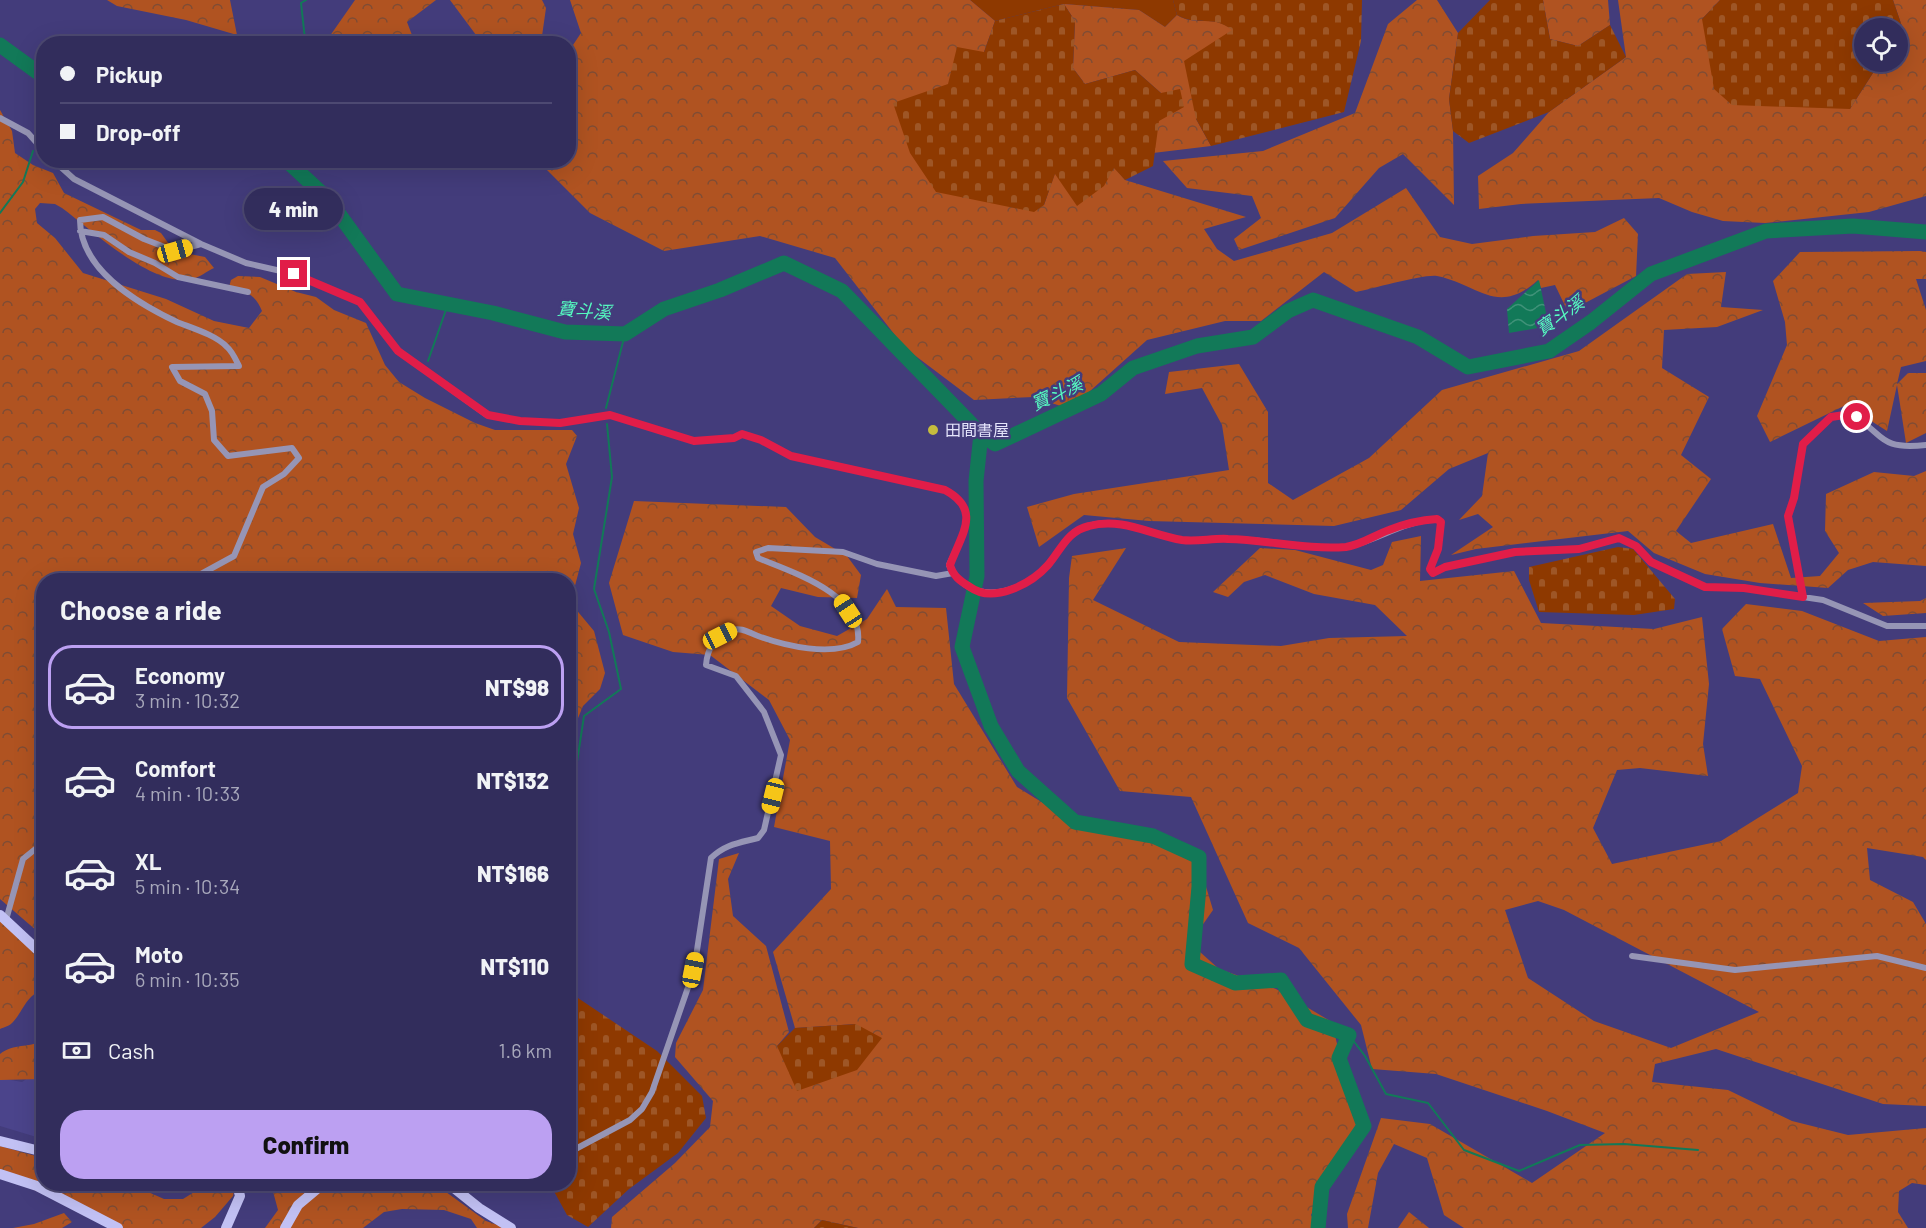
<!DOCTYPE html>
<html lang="en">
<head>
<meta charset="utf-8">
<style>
	:root { --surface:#322d5c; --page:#3a3562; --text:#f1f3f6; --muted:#a8a8bb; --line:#4d4972; --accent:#bca0f2 }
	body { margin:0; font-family:Barlow,"Noto Sans TC",sans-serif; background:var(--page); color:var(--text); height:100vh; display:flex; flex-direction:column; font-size:22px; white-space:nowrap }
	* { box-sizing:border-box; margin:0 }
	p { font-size:20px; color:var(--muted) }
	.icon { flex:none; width:33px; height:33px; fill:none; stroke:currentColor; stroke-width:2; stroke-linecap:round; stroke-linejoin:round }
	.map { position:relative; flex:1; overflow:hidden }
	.side { position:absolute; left:36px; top:573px; width:540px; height:618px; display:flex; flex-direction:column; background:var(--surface); border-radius:24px; box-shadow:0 6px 24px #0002,0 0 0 2px var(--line) }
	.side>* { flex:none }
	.hud { position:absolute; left:36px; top:36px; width:540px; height:132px; border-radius:24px; box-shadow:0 6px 24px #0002,0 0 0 2px var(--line); display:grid; align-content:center; height:132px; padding:0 24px; background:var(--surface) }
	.tools { position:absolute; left:1854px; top:18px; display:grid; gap:12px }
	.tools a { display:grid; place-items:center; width:54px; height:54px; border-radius:50%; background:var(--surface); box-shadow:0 6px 24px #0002,0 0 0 2px var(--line); font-size:30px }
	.end { position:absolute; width:27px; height:27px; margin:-14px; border:8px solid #e11d48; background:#fff; box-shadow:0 0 0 3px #fff }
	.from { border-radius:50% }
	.bubble { position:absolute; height:42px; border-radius:21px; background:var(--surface); box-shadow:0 6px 24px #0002,0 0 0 2px var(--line); font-size:20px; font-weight:800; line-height:42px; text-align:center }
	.car { position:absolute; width:18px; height:36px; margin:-18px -9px; border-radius:8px; box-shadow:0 0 4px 2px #0007; background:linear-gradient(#f5c518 24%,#345 0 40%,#f5c518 0 76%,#345 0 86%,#f5c518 0) }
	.hud b { display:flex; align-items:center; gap:21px; height:57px; font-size:22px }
	.hud b+b { border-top:2px solid var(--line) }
	.hud i { width:15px; height:15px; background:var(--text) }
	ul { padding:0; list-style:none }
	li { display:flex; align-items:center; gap:18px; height:84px; margin:0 12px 9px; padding:0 12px; border:3px solid transparent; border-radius:24px }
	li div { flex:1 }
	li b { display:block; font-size:22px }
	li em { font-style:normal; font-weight:800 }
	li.on { border-color:var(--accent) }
	li>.icon { width:54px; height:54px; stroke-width:1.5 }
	h2 { padding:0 24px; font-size:27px; line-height:72px }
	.pay { display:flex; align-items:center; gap:15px; height:66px; padding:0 24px; font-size:22px }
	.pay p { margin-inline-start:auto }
	.action { display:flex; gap:12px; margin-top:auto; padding:12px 24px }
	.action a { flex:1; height:69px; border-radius:24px; background:var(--accent); color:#111; font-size:24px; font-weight:800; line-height:69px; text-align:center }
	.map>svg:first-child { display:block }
	.built { fill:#4b448b }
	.green { fill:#8e3900 }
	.forest { fill:url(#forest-crowns); fill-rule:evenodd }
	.cemetery { fill:url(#cemetery-stones) }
	.water { fill:url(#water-waves) }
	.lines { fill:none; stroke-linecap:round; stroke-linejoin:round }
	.stream { stroke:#127958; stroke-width:2 }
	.river { stroke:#127958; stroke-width:15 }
	.street { stroke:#9695b5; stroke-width:6 }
	.secondary { stroke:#c2c1f4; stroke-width:10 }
	.route { stroke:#e11d48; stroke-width:8 }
	.poi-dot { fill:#c5bc3d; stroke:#433c7b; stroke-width:2 }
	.labels { text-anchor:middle; stroke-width:5; stroke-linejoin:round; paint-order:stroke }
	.poi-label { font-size:16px; fill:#e4e4fb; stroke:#433c7b; text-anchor:start }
	.water-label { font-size:18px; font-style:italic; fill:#55fac0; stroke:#433c7b }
</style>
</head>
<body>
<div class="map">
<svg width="1926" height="1228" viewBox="0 0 1926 1228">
	<defs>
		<pattern id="forest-crowns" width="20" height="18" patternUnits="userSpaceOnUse" patternTransform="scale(1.5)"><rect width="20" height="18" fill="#b05321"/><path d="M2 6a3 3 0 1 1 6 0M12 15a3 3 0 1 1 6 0" fill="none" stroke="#7f4c34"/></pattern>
		<pattern id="cemetery-stones" width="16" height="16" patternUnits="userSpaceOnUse" patternTransform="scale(1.5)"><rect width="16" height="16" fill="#8e3900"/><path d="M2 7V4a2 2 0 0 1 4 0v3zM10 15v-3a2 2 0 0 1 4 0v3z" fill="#9e5626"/></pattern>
		<pattern id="water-waves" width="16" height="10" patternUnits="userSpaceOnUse" patternTransform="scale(1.5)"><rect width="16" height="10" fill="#127958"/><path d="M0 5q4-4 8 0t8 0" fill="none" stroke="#409279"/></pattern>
	</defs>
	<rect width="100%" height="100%" fill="#433c7b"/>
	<path class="built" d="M43,1068V1139L0,1126V1078L22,1082Z"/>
	<path class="green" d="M970,0H1173L1177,15L1165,27L1139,10L1064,4L995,21Z"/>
	<path class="forest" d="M107,0H230L237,35L186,20L117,6Z
		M355,0H436L407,22L415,43H325Z
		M450,0H542L546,8L541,43H482Z
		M570,0H970L995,21L984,52L1044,205L1055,173L1114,167L1125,180L1246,217L1204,229L1217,249L1234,261L1332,233L1406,188L1440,237L1472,244L1533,236L1595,232L1624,218L1638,234L1636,276L1568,312L1555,285L1541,288L1538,280C1497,317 1478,284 1437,276C1423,274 1372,289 1356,292L1324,272L1261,321H1225L1147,340L1070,409L1033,397L974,400L905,348L835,258L760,236L664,251L590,213L538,161L568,160L569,51L581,33Z
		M1417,0H1437L1458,33L1449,99L1453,131L1454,205L1403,154L1379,168L1335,218L1239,250L1234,239L1261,218L1252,196L1187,188L1163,161L1263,151L1355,113L1388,24Z
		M1543,0H1608L1610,25L1578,46L1550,39Z
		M1618,0H1720L1702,19L1850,109L1880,62H1898V48L1907,41L1893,0H1926V196L1869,212L1765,223L1723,221L1692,212L1659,198L1521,204L1479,209L1478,176L1513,153L1549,112L1626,57Z
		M1064,4L1139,10L1165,27L1177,15C1199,28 1211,13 1233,30L1196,119L1211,146L1153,153L1161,93L1135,70L1085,84L1073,68L1075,21Z
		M0,110L12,131L15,153L33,165L53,173L64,193L141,230H155L161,233L174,251L205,257L214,268C207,271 200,277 193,279C154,289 92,230 62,208L55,204L40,203L35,209L37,223L55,238L83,273L166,299L214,321L249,328L262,311C255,294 246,291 229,287L231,280L238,276L260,277L296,292L316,297L334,310L366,323L385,365L399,382L425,398L475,423L495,430H572L577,436L566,464L579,508L573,534L581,563L572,597L574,607L594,631L605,673L600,689L583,706L569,740L568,580H44L43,932L37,931L0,899Z
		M1920,251L1926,252V279H1916L1926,310V361L1901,367L1897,384L1908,373H1926V433L1906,443L1897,385L1887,431L1846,405L1770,442L1757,416L1787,345L1785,322L1773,281L1800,252Z
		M1726,272L1721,307L1763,310L1717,327L1664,330L1662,368L1709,397L1681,455L1711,479L1676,531L1691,543L1773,524L1791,578L1820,576L1839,553L1825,531L1826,494L1874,472L1914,476L1926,471V566L1873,562L1848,570L1828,588L1760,583L1705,574L1654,553L1628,531L1476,549L1451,555L1493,527L1478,514L1459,520L1482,496L1488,453L1449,469L1401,510L1334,526L1149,521L1084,515L1039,547L1027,507L1074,494L1229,470L1222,425L1202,388L1165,394L1169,372L1239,364L1268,412V483L1293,500L1369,458L1442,390L1579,351L1687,274Z
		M634,501L786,507L815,537L847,556L861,575L857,598L818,597L781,588L771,606L800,626L837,636L867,619L887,589L896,607L946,608L954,684L1017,787L1071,820L1133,833L1196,853L1213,910L1190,943L1219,969L1276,989L1332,1022L1340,1057L1363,1111L1311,1215L1318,1228H858L822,1220L814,1228H611L612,1217L675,1163L710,1127L713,1101L675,1057L676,1043L703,990L719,859L739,853L728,879L733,916L766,946L789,1032L777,1046L856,1024L795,1028L773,952L831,889L830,841L774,827L790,740L769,700L710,655L673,652L623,635L609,583Z
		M1421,536L1420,581L1514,571L1541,623L1654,629L1702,617L1709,684L1703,744L1708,776L1640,768L1617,770L1593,828L1612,864L1721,841L1798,793L1802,766L1760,679L1735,676L1722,629L1746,604L1802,611L1879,641L1926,637V860L1923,857L1867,848L1870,880L1913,902L1926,924V1106L1883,1104L1716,1049L1655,1064L1652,1082L1728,1090L1792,1121L1848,1135L1926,1128V1185L1912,1183L1899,1191L1898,1212L1908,1228H1464L1444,1215L1427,1158L1394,1144L1378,1173L1368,1228H1348L1347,1214L1381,1118L1430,1124L1532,1183L1605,1133L1547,1111L1436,1074L1372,1069L1361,1025L1299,948L1248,923L1191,797L1120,791L1067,698L1069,578L1072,556L1126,548L1093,600L1179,642L1281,646L1329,638L1407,636L1375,605L1314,594L1265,575L1244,582L1228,597L1213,592L1260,548L1295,550L1371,570L1383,565L1392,542ZM1538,901L1564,910L1759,1012L1671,1048L1594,1021L1528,978L1505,910Z
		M1926,598V613L1883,616L1863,603L1920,601Z
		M0,918L44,961L43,990C26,995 24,1010 13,1022C10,1026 4,1027 0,1029Z
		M43,1041V1079L0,1080V1054C15,1043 27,1048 43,1041Z
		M0,1146L43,1158L44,1184H130L164,1199H183L207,1184H229L234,1190L233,1196L215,1217L201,1228H109L101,1221L0,1174Z
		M271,1184H351L352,1188L361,1184H435L486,1221L506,1228H477L471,1219L444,1210L402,1209L384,1212L363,1228H265L278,1210Z
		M1409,1212L1429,1228H1398Z
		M64,1213L72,1222L62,1228H13L34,1224Z"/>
	<path class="cemetery" d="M1173,0H1362L1361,41L1344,112L1211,146L1196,119L1184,61L1232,30C1212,14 1198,27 1177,15Z
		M1490,0H1543L1550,39L1578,46L1610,25L1626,57L1549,112L1469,143L1453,131L1449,99L1458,33Z
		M1720,0H1893L1907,41L1898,48V28H1864V62H1880L1850,109L1732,105L1714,89L1702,19Z
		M1064,4L1075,21L1073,68L1085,84L1135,70L1161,93L1180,89L1184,107L1159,121L1153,166L1125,180L1114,168L1104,186L1077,206L1055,174L1044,205L1034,212L936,192L910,153L893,103L948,84L957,47L984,52L995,21Z
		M1618,547L1633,549L1675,599L1674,609L1634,615L1539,612L1529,580V567Z
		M569,992L657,1051L702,1096L706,1118L678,1153L629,1189L588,1227L567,1215L550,1184H568Z
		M856,1024L882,1038L857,1070L797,1091L777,1046L795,1028Z
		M822,1220L858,1228H814Z"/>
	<path class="water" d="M1539,280L1548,322L1538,328L1509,333L1507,309Z"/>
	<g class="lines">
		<path class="stream" d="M302,44L305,39L301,3L306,0
			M36,132L44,86
			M0,213L23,182L33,151
			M428,361L448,304
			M606,408L625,334
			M568,821L584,716L621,689L609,632L594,589L612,477L607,424
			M1349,1035L1365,1056L1386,1094L1428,1103L1464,1150L1519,1171L1580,1145L1624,1144L1698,1150"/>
		<path class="river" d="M0,45L44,77
			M286,160L328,199L397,294L493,313L565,332L625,334L664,309L720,290L784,263L842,291L981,434L995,444L1101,394L1133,368L1197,346L1253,337L1288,311L1313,300L1418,337L1468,367L1549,351L1591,322L1651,274L1766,231L1853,226L1926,232
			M981,434L976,481L977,576L962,647L991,726L1018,771L1075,822L1153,836L1199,857V887L1192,964L1235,983L1281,980L1307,1020L1349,1035L1339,1058L1364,1126L1322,1187L1318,1228"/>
		<path class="street" d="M0,118L28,133L44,151
			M53,160L74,179L201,244L246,263L294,274L360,302L398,351L487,415L520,421L560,423L610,415L694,441L734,438L742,434L761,440L791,456L945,490C982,510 963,533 949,565C954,577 966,588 978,591C1003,597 1031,584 1048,565C1060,552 1066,533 1085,527C1118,515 1150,535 1182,540C1197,542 1213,538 1228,539C1257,539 1286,545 1314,547C1326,547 1340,549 1351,546C1381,538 1405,521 1437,519L1441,522L1438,549L1430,569L1433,573L1445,567L1515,552L1579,549L1619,538L1636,546L1651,562L1705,587L1744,588L1823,600L1887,626H1926
			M80,231L104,235L129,252L155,263L178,277L248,292
			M190,580L234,556L263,487L284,474L299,458L292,448L228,456L214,440L212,411L205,394L180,381L172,367L239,366C236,360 232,351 227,347C216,335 192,328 177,322C137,303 80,270 80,220L103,217L144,239L175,251L201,244
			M1803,597L1788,516L1794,498L1803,444L1831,417L1851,414C1886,435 1877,450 1926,445
			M6,920L23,859L44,842
			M1632,956L1735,970L1877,956L1926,968
			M568,1153L630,1120L642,1109L652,1092L694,970L711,858C726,844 739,843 758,838L764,830L781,755L764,712L736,676L706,665C707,650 715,634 732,630C742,627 749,633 758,636C785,646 832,657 858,642C863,594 794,573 758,558L756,552L768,548L843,552L877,564L936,576L953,573"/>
		<path class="secondary" d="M0,915L44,956
			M0,1141L44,1152
			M0,1174L37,1186L118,1228
			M449,1184L479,1208L511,1228
			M226,1228L240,1196L237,1184
			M285,1228L298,1205L323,1184"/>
	</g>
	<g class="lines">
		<path class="route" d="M294,274L360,302L398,351L488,415L520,421L560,423L610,415L694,441L734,438L742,434L761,440L791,456L945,490C982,510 962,533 950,565C953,576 960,581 970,587C993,604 1031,584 1048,565C1061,550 1067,531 1089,526C1122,517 1151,535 1182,540C1197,542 1213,538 1228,539C1268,540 1307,550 1346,547C1361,545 1375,535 1389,530C1404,524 1421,520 1437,519L1441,522L1438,549L1430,569L1433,573L1445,567L1515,552L1579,549L1619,538L1636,546L1651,562L1705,587L1744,588L1803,597L1788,516L1794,498L1803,444L1831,417L1851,414L1857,417"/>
	</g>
	<circle class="poi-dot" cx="933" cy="430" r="6"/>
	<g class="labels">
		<g class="poi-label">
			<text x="945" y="436">田間書屋</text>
		</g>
		<g class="water-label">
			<text transform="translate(584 311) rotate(5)" y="6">寶斗溪</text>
			<text transform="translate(1560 316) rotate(-35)" y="6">寶斗溪</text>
			<text transform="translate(1057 394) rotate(-25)" y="6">寶斗溪</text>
		</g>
	</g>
</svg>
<div class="tools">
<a><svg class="icon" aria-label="locate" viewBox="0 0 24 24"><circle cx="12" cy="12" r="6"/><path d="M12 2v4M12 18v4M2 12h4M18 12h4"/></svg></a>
</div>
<i class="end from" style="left:1857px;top:417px"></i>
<i class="end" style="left:294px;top:274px"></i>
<div class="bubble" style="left:244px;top:188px;width:99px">4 min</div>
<i class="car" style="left:175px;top:251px;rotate:74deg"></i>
<i class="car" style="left:848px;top:611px;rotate:327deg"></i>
<i class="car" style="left:720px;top:636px;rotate:63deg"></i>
<i class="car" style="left:773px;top:796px;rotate:194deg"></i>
<i class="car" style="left:693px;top:970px;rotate:11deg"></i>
<div class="hud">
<b><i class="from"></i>Pickup</b>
<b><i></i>Drop-off</b>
</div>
<section class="side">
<h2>Choose a ride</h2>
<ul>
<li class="on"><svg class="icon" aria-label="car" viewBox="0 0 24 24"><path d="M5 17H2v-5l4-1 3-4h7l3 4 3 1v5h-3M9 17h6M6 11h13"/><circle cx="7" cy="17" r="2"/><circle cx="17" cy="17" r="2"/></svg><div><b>Economy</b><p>3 min · 10:32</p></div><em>NT$98</em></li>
<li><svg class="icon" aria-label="car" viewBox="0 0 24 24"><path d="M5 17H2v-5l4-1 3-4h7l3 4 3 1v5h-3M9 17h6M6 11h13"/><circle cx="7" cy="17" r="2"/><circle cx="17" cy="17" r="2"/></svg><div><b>Comfort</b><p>4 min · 10:33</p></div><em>NT$132</em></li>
<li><svg class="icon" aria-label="car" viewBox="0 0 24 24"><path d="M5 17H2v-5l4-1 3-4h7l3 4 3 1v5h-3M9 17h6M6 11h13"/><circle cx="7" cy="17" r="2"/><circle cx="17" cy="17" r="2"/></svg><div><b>XL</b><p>5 min · 10:34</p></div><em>NT$166</em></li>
<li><svg class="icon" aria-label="car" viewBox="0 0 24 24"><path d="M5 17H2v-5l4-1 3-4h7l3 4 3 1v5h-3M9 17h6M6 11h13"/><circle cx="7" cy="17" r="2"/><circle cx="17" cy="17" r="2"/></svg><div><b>Moto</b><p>6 min · 10:35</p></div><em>NT$110</em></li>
</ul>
<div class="pay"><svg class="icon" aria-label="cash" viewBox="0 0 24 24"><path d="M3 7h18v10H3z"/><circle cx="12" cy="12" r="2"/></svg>Cash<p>1.6 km</p></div>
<div class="action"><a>Confirm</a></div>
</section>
</div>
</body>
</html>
